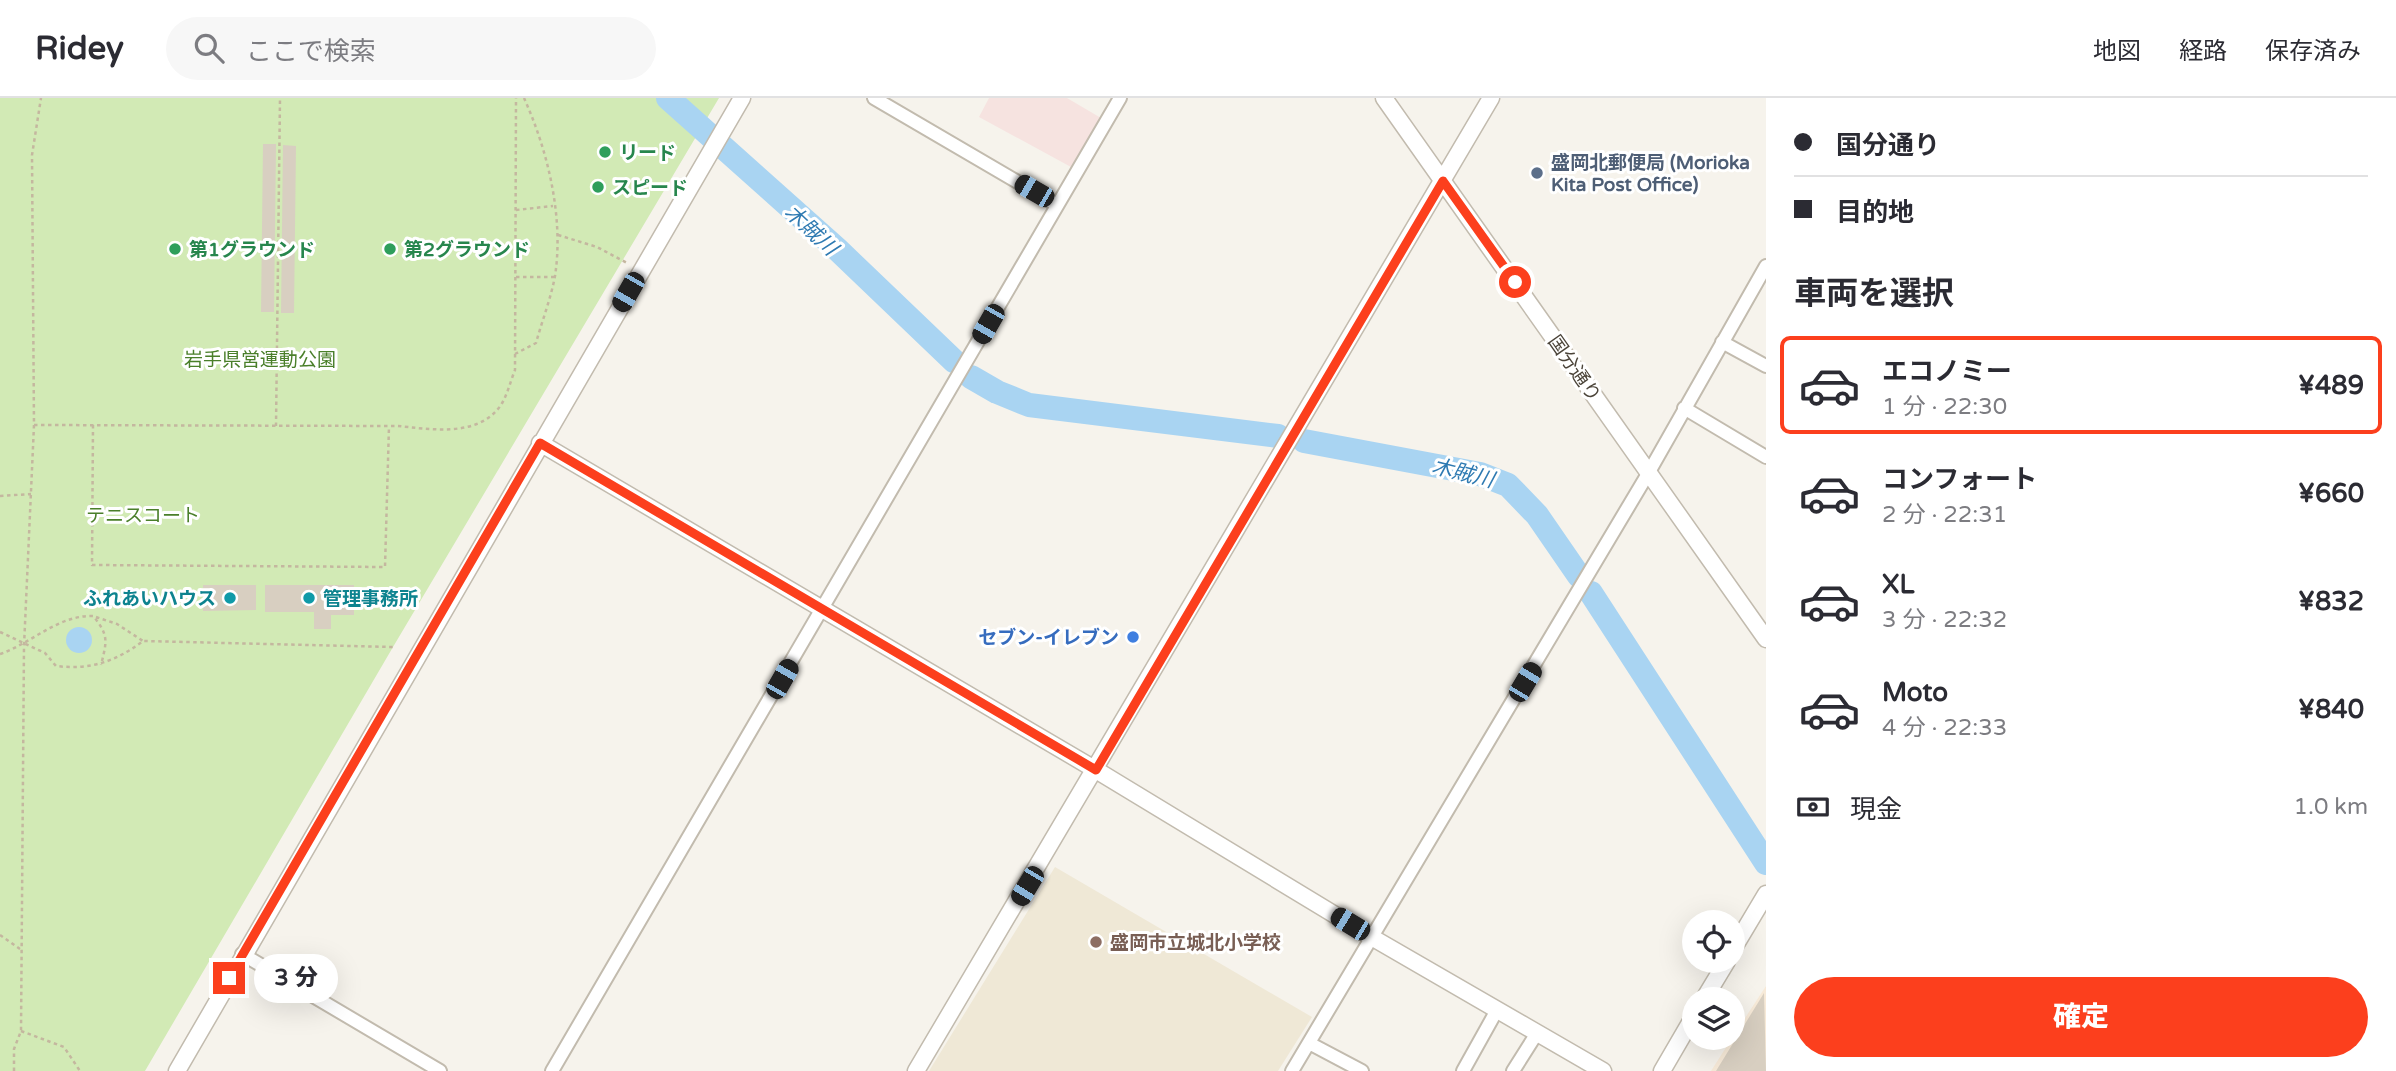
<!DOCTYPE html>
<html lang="ja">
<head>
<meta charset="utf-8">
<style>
	:root { --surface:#fff; --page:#f7f7f7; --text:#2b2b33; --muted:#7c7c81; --line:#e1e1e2; --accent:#fc3f1d }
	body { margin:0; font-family:"Varela Round","Noto Sans JP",sans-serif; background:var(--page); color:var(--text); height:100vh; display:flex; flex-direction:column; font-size:26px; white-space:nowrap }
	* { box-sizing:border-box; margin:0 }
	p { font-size:23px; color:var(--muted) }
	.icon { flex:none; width:38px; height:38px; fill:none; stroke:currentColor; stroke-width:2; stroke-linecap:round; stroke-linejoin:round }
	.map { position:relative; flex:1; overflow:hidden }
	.drawer { display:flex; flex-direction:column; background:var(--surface); width:630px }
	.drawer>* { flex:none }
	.banner { display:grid; align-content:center; height:154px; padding:0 28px; background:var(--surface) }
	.fabs { position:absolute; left:1682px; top:812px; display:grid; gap:14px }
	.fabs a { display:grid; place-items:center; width:63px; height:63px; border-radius:50%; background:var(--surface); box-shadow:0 7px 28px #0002; font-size:35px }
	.end { position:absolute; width:32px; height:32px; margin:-16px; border:9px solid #fc3f1d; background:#fff; box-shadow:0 0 0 4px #fff }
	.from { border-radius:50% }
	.bubble { position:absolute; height:49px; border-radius:24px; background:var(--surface); box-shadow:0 7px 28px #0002; font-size:23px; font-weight:800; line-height:49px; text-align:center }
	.car { position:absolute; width:21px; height:42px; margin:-21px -10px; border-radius:9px; box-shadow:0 0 5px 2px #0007; background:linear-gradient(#222 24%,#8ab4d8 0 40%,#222 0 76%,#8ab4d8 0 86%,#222 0) }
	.banner b { display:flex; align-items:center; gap:24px; height:66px; font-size:26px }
	.banner b+b { border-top:2px solid var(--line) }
	.banner i { width:18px; height:18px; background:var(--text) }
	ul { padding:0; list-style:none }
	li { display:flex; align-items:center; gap:21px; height:98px; margin:0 14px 10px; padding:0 14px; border:4px solid transparent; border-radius:10px }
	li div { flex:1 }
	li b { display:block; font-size:26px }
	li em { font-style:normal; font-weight:800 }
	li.active { border-color:var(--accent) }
	li>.icon { width:63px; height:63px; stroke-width:1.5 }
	h2 { padding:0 28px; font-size:32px; line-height:84px }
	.pay { display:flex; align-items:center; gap:18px; height:77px; padding:0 28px; font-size:26px }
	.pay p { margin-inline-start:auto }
	.action { display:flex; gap:14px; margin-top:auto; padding:14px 28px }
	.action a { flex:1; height:80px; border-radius:42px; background:var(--accent); color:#fff; font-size:28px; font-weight:800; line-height:80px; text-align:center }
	header { display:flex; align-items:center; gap:42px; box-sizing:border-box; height:98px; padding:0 35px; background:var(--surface); border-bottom:2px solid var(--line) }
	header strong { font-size:33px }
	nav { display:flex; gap:38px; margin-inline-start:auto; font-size:24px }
	.search { width:490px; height:63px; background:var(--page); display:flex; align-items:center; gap:18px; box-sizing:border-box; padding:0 24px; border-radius:38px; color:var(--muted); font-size:26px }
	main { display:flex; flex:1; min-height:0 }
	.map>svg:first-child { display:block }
	.commercial { fill:#f7ead8 }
	.education { fill:#efe8d6 }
	.medical { fill:#f6e3e0 }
	.green { fill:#d2eab5 }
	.water { fill:#a9d4f2 }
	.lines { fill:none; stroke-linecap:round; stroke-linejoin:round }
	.river { stroke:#a9d4f2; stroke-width:24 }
	.building { fill:#d8cfc1 }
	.minor-casing { stroke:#c2bbae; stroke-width:16 }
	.tertiary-casing { stroke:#c2bbae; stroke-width:19 }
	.path { stroke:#c4b79f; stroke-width:2.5; stroke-dasharray:3.5 3.5; stroke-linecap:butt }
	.minor { stroke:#fff; stroke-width:12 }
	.tertiary { stroke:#fff; stroke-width:16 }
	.route { stroke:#fc3f1d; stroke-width:9 }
	.leisure-dot { fill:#2e9e5b; stroke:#fff; stroke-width:2.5 }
	.service-dot { fill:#5c6f8a; stroke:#fff; stroke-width:2.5 }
	.culture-dot { fill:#0f9aa8; stroke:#fff; stroke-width:2.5 }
	.shop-dot { fill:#3f7fe0; stroke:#fff; stroke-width:2.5 }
	.education-dot { fill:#8d6e63; stroke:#fff; stroke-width:2.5 }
	.labels { text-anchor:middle; stroke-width:6; stroke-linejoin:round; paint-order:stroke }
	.leisure-label { font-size:19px; font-weight:bold; fill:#27864d; stroke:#fff; text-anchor:start }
	.service-label { font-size:19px; font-weight:bold; fill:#4e5e75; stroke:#fff; text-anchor:start }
	.park-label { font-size:19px; fill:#4a7f2a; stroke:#fff }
	.street-label { font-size:19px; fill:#4b4439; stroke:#fff }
	.culture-label { font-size:19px; font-weight:bold; fill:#0d838f; stroke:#fff; text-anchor:end }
	.shop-label { font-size:19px; font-weight:bold; fill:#366cbe; stroke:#fff; text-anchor:end }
	.education-label { font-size:19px; font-weight:bold; fill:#785e54; stroke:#fff; text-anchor:start }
	.water-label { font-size:21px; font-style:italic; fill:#2e7ab2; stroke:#fff }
</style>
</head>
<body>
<header>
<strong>Ridey</strong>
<div class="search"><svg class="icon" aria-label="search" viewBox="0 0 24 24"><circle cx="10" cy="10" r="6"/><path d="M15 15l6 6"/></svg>ここで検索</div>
<nav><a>地図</a><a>経路</a><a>保存済み</a></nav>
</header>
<main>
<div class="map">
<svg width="1766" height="973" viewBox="0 0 1766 973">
	<rect width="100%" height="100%" fill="#f6f3ec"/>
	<path class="commercial" d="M1766,888V973H1711L1732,940Z"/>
	<path class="education" d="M1055,769L1312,919L1278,973H929Z"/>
	<path class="medical" d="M989,0H1067L1101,20L1071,69L979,19Z"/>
	<path class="green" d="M0,0H719L393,549L145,973H0Z"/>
	<path class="water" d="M66 542a13 13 0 1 1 26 0a13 13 0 1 1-26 0Z"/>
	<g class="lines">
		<path class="river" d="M668,0L837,151L954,263
			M971,279L997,294L1029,307L1278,338
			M1304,343L1480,376L1508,387L1537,417L1579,478
			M1591,495L1766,765"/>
	</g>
	<path class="building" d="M263,46H276L274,214H261Z
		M283,47L296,48L294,215H281Z
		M203,487H256V512L203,513Z
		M265,487H354V517H331V531H314V514H265Z
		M1764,895L1766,973H1716Z"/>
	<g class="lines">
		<g class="minor-casing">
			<path id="minor" d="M874,0L1057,107
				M1722,244L1766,268
				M1684,310L1766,359
				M242,856L440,973
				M1309,945L1362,973
				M552,973L1120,0
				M1292,973L1649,374L1766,168
				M1463,973L1497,912
				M1513,973L1537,935"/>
		</g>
		<g class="tertiary-casing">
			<path id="tertiary" d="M1384,0L1766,541
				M540,345L1096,672L1373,840L1603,973
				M1732,853L1766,796
				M1704,901L1727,863
				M177,973L742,0
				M916,973L1491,0
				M1662,973L1694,918"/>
		</g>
		<path class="path" d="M516,112L553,108
			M558,137L597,149L629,166
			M516,179H555
			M515,256L536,245C542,223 551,200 555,178C564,120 548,53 524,0
			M34,327L398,328C428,331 474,339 497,312C506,303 510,284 515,272L516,0
			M93,327L92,467L385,469L389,328
			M276,328L280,0
			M0,398L31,396
			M96,519L117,526L143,543
			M0,534L45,555L56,568C90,572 115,564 143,543L393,549
			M0,556C32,545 58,517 93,518C109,537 107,543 101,567
			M0,837L20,851
			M21,933L64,949L80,973
			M14,973V951L21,933L24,548L34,327L32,57L41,0"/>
		<use href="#minor" class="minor"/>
		<use href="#tertiary" class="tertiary"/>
	</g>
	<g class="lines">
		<path class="route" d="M229,880L540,345L1096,672L1443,83L1515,184"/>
	</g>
	<g class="leisure-dot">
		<circle cx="605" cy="54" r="7"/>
		<circle cx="598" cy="89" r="7"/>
		<circle cx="175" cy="151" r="7"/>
		<circle cx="390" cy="151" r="7"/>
	</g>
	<circle class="service-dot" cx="1537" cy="75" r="7"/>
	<g class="culture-dot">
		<circle cx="230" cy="500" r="7"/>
		<circle cx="309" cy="500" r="7"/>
	</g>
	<circle class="shop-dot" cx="1133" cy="539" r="7"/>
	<circle class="education-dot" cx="1096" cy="844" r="7"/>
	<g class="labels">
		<g class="leisure-label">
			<text x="619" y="61">リード</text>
			<text x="612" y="96">スピード</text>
			<text x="189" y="158">第1グラウンド</text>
			<text x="404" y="158">第2グラウンド</text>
		</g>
		<g class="service-label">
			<text x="1551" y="71">盛岡北郵便局 (Morioka<tspan x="1551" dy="22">Kita Post Office)</tspan></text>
		</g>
		<g class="park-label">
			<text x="260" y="268">岩手県営運動公園</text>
			<text x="143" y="424">テニスコート</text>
		</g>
		<g class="street-label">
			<text transform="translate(1575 270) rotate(55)" y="7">国分通り</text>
		</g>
		<g class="culture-label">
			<text x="216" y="507">ふれあいハウス</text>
			<text x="323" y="507" text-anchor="start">管理事務所</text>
		</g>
		<g class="shop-label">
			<text x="1119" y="546">セブン-イレブン</text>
		</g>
		<g class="education-label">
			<text x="1110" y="851">盛岡市立城北小学校</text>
		</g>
		<g class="water-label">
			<text transform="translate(811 132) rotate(43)" y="7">木賊川</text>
			<text transform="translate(1463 375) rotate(14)" y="7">木賊川</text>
		</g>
	</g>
</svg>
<div class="fabs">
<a><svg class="icon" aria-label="locate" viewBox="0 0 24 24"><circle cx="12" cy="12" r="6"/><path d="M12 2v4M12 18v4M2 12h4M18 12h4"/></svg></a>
<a><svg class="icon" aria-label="layers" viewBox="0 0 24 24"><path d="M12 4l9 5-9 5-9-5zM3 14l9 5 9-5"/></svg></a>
</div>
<i class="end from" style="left:1515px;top:184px"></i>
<i class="end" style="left:229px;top:880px"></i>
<div class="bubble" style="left:254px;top:856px;width:84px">3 分</div>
<i class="car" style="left:1034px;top:93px;rotate:300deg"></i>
<i class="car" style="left:628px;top:194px;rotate:210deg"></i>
<i class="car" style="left:988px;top:226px;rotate:210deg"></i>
<i class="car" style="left:782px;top:581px;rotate:30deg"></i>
<i class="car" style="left:1525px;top:584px;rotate:31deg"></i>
<i class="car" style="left:1027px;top:788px;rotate:211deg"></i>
<i class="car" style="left:1350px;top:826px;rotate:301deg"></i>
</div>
<section class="drawer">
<div class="banner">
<b><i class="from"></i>国分通り</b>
<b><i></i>目的地</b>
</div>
<h2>車両を選択</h2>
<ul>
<li class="active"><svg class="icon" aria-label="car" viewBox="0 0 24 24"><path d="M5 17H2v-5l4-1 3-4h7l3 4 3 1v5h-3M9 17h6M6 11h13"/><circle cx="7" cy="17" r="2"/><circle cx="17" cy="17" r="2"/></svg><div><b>エコノミー</b><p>1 分 · 22:30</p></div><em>¥489</em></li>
<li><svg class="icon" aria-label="car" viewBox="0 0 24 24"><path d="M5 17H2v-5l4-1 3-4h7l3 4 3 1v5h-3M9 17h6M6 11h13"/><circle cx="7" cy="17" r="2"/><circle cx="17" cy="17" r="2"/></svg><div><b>コンフォート</b><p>2 分 · 22:31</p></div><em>¥660</em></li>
<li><svg class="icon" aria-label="car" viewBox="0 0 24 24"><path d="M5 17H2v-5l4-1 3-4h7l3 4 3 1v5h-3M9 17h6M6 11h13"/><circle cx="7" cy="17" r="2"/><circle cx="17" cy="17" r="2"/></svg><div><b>XL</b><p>3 分 · 22:32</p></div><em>¥832</em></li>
<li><svg class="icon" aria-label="car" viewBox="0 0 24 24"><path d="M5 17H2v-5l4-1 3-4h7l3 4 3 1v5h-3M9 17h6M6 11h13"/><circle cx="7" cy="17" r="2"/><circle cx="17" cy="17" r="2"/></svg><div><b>Moto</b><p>4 分 · 22:33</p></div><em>¥840</em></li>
</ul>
<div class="pay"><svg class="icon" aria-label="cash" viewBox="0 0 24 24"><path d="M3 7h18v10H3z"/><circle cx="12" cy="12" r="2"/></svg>現金<p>1.0 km</p></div>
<div class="action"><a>確定</a></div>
</section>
</main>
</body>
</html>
